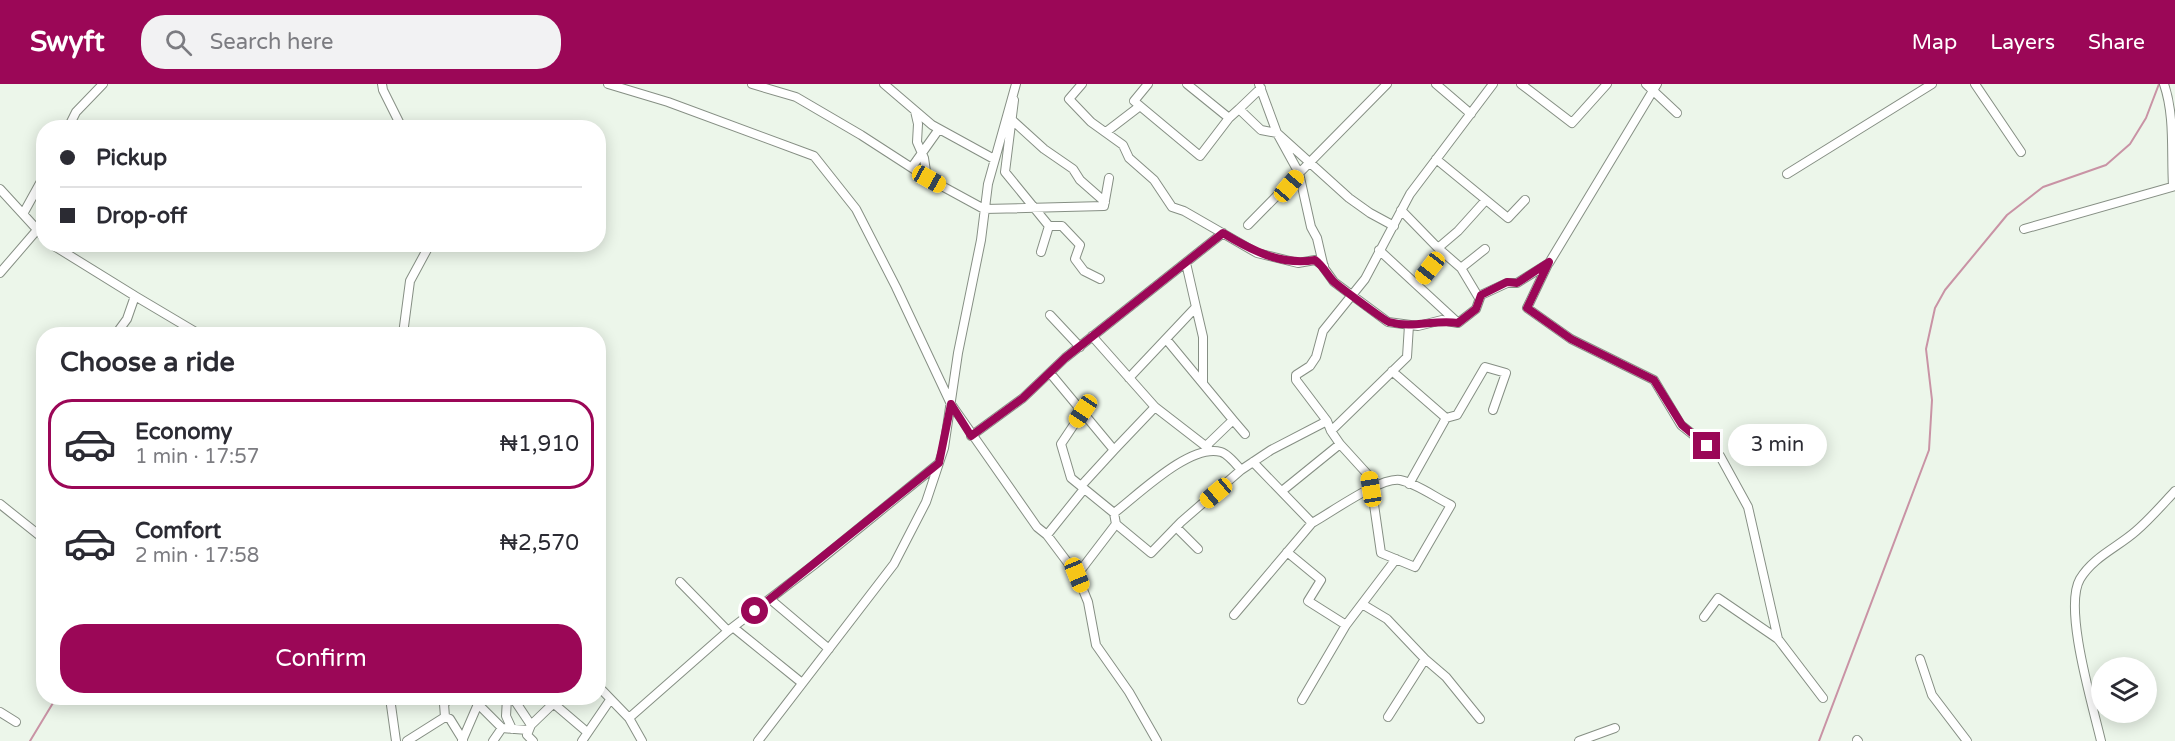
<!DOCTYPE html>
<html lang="en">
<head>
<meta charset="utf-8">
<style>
	:root { --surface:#fff; --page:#f2f2f3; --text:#2b2b33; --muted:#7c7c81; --line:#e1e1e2; --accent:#9b0757 }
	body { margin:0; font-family:"Varela Round",sans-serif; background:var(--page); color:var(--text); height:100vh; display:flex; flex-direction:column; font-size:22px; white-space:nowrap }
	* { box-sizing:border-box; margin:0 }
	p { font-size:20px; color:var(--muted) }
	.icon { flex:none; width:33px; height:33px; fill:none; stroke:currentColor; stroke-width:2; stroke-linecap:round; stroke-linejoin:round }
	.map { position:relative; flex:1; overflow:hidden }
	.side { position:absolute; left:36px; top:243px; width:570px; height:378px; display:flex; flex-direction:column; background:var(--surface); border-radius:24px; box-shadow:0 3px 15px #0003 }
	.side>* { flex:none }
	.guide { position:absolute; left:36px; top:36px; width:570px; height:132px; border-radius:24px; box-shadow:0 3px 15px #0003; display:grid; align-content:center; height:132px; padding:0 24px; background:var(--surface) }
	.tools { position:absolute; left:2091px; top:573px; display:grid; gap:12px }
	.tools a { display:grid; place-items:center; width:66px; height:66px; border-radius:50%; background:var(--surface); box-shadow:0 3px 15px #0003; font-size:30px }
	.end { position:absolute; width:27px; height:27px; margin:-14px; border:8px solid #9b0757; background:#fff; box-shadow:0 0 0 3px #fff }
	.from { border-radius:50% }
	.bubble { position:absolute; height:42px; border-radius:21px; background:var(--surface); box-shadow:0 3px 15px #0003; font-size:20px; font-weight:600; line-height:42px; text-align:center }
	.car { position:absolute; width:18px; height:36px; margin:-18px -9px; border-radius:8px; box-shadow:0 0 4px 2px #0007; background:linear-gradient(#f5c518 24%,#345 0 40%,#f5c518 0 76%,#345 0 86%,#f5c518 0) }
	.guide b { display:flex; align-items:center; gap:21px; height:57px; font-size:22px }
	.guide b+b { border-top:2px solid var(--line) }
	.guide i { width:15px; height:15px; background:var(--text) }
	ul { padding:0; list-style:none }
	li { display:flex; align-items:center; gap:18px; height:90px; margin:0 12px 9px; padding:0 12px; border:3px solid transparent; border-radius:24px }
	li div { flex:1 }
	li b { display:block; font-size:22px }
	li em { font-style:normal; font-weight:600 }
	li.current { border-color:var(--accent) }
	li>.icon { width:54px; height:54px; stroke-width:1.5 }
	h2 { padding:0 24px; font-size:27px; line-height:72px }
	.action { display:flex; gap:12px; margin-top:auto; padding:12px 24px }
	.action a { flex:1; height:69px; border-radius:24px; background:var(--accent); color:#fff; font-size:24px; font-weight:600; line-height:69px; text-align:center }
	header { display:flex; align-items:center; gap:36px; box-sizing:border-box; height:84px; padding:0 30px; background:var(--accent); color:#fff }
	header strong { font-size:28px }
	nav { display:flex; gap:33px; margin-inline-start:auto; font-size:21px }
	.search { width:420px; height:54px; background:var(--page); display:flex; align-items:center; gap:15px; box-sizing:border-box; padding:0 21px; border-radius:24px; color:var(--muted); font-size:22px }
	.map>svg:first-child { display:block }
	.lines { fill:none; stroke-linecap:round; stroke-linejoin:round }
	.stream { stroke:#c993a5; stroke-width:2 }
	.street-casing { stroke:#868f84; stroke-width:10 }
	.street { stroke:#fff; stroke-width:8 }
	.route { stroke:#9b0757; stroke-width:8 }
</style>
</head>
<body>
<header>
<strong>Swyft</strong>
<div class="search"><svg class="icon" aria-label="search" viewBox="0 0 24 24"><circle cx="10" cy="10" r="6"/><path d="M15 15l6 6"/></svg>Search here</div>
<nav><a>Map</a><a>Layers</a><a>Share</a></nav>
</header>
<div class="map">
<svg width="2175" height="657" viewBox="0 0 2175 657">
	<rect width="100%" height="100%" fill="#ecf6ea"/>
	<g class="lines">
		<path class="stream" d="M30,657L56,614
			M1819,657L1929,366L1932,316L1926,265L1935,224L1945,206L2007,131L2043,103L2106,81L2130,60L2146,34L2159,0"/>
		<g class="street-casing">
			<path id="street" d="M382,0L383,6L402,44
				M608,0L668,18L814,72L856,125L896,203L951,320L1037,443L1047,451L1084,405
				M752,0L796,13L861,51L929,95L984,125L1104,122L1109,94
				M884,0L932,41L994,75
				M1082,0L1069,15L1091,38L1123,61L1129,74L1154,96L1172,123L1184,127L1257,169L1298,179L1315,176L1324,182
				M1148,0L1134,17L1200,72L1229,34
				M1187,0L1229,34L1239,25L1261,46L1277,49L1299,89L1311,143L1317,154L1324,184L1334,198L1388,238L1418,242L1442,236L1458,239L1476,225L1481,211L1507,199H1517L1549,179L1657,0
				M1259,0L1277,49L1349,114L1370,129L1394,142
				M1436,0L1471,30
				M1521,0L1572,39L1607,0
				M1646,0L1677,29
				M1975,0L2021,68
				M2164,0C2175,32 2171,68 2173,102
				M1014,16L1005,88L1049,142H1062L1080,161L1075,175L1084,187L1100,195
				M1239,25L1261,4
				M915,27L918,40L917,58L924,74L927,94
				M1011,35L1044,65L1073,85L1080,96L1105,118
				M68,44L76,28L103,0
				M1106,48L1140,22
				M1436,75L1508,134L1525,116
				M912,83L939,45
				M1787,90L1932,0
				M0,105L44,153
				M1401,126L1438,164L1458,147L1485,117
				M23,130L44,92
				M1248,141L1387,0
				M2024,145L2175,102
				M51,160L135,212L127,235L116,250
				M1438,164L1461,184L1485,165
				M1379,166L1457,238
				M1041,168L1049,142
				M1186,179L1196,223
				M1548,180L1527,224L1571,255L1654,296L1681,341L1720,372L1748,423L1778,555
				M1461,184L1479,214
				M0,189L37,146
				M1417,200L1442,168
				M135,212L199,250
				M1050,231L1080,263
				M403,250L410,197L430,160
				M1092,252L1155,323L1114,366
				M1166,255L1233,336L1206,362
				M1392,287L1446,334L1409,400
				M1050,289L1114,366L1081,402
				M1129,294L1196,223L1203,253V299
				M1155,323L1208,364
				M1083,327L1061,360L1071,394L1114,429C1138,411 1190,359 1221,368C1228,370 1236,380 1241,386L1271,366L1327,337L1331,347L1407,273L1409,241
				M1446,334L1457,331L1485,283L1506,289L1493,326
				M1233,336L1245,350
				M1327,337L1296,296V291L1310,282L1316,273L1323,247L1365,195L1410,110L1493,0
				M971,352L1023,314L1065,274L1223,149
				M1282,407L1340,360L1331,347
				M0,420L44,455
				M1312,439C1332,428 1380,393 1400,396C1416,399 1436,414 1451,421L1415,483L1381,469L1370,393L1340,360
				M1116,440L1151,469L1181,438L1241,386
				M1176,443L1198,465
				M1047,451L1077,491L1088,518L1096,561L1129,608L1157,657
				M1287,468L1321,496L1308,517L1346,541L1396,475
				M1077,491L1116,440L1114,429
				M680,498L728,547
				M770,515L829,565
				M1362,520L1387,535L1425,575L1388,633
				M1234,531L1312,439L1253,378
				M1704,533L1718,514L1778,555L1823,614
				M734,544L802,599
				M1425,575L1446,593L1480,635
				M1920,575L1932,611L1967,657
				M598,602L629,634L642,657
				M390,614L396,657
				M507,614L506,632L512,645
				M513,614L531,641
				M1302,616L1346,541
				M553,619L587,648
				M0,628L16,638
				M445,633L444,620L450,614
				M629,634L728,547L815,480L938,380
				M1857,656L1858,657
				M407,657L445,633L450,635L463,656
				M462,657L478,620L502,644L528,646
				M493,657L502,644
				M533,657L527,651L531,641L559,614
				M582,657L610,616
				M758,657L894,480L926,418L944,364L958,269L981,156L988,100L1016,0
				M1579,657L1615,644
				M2101,657C2093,622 2063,524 2080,495C2093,473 2118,463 2136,447C2150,435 2162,421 2175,407"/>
		</g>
		<use href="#street" class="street"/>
	</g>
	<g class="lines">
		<path class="route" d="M755,527L939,379L951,320L971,352L1023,314L1065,274L1223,149C1251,166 1281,182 1315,176C1323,182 1326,189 1333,197C1337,201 1385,237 1389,238C1413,245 1435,235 1458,239L1476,225L1481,211L1507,198L1517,199L1549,178L1527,224L1571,255L1654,296L1682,341L1707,362"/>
	</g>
</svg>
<div class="tools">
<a><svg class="icon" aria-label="layers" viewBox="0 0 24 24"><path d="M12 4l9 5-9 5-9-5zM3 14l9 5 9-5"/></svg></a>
</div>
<i class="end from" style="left:755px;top:527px"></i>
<i class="end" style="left:1707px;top:362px"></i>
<div class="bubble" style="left:1728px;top:340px;width:99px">3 min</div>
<i class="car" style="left:929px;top:95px;rotate:119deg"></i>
<i class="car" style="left:1289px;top:102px;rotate:40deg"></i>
<i class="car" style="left:1430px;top:184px;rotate:218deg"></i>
<i class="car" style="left:1083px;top:327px;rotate:214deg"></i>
<i class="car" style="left:1371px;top:405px;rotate:351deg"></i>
<i class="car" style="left:1216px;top:409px;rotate:230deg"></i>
<i class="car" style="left:1077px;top:491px;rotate:158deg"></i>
<div class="guide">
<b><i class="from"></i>Pickup</b>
<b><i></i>Drop-off</b>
</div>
<section class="side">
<h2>Choose a ride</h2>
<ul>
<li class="current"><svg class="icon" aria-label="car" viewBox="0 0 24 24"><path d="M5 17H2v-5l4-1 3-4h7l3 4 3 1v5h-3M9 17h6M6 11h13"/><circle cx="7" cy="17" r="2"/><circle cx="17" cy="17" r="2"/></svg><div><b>Economy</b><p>1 min · 17:57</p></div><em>₦1,910</em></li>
<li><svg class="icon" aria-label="car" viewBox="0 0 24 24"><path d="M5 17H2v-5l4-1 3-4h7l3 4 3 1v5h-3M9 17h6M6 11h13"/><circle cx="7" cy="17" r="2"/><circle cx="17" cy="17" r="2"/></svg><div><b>Comfort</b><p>2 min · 17:58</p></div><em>₦2,570</em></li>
</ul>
<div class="action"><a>Confirm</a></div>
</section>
</div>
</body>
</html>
